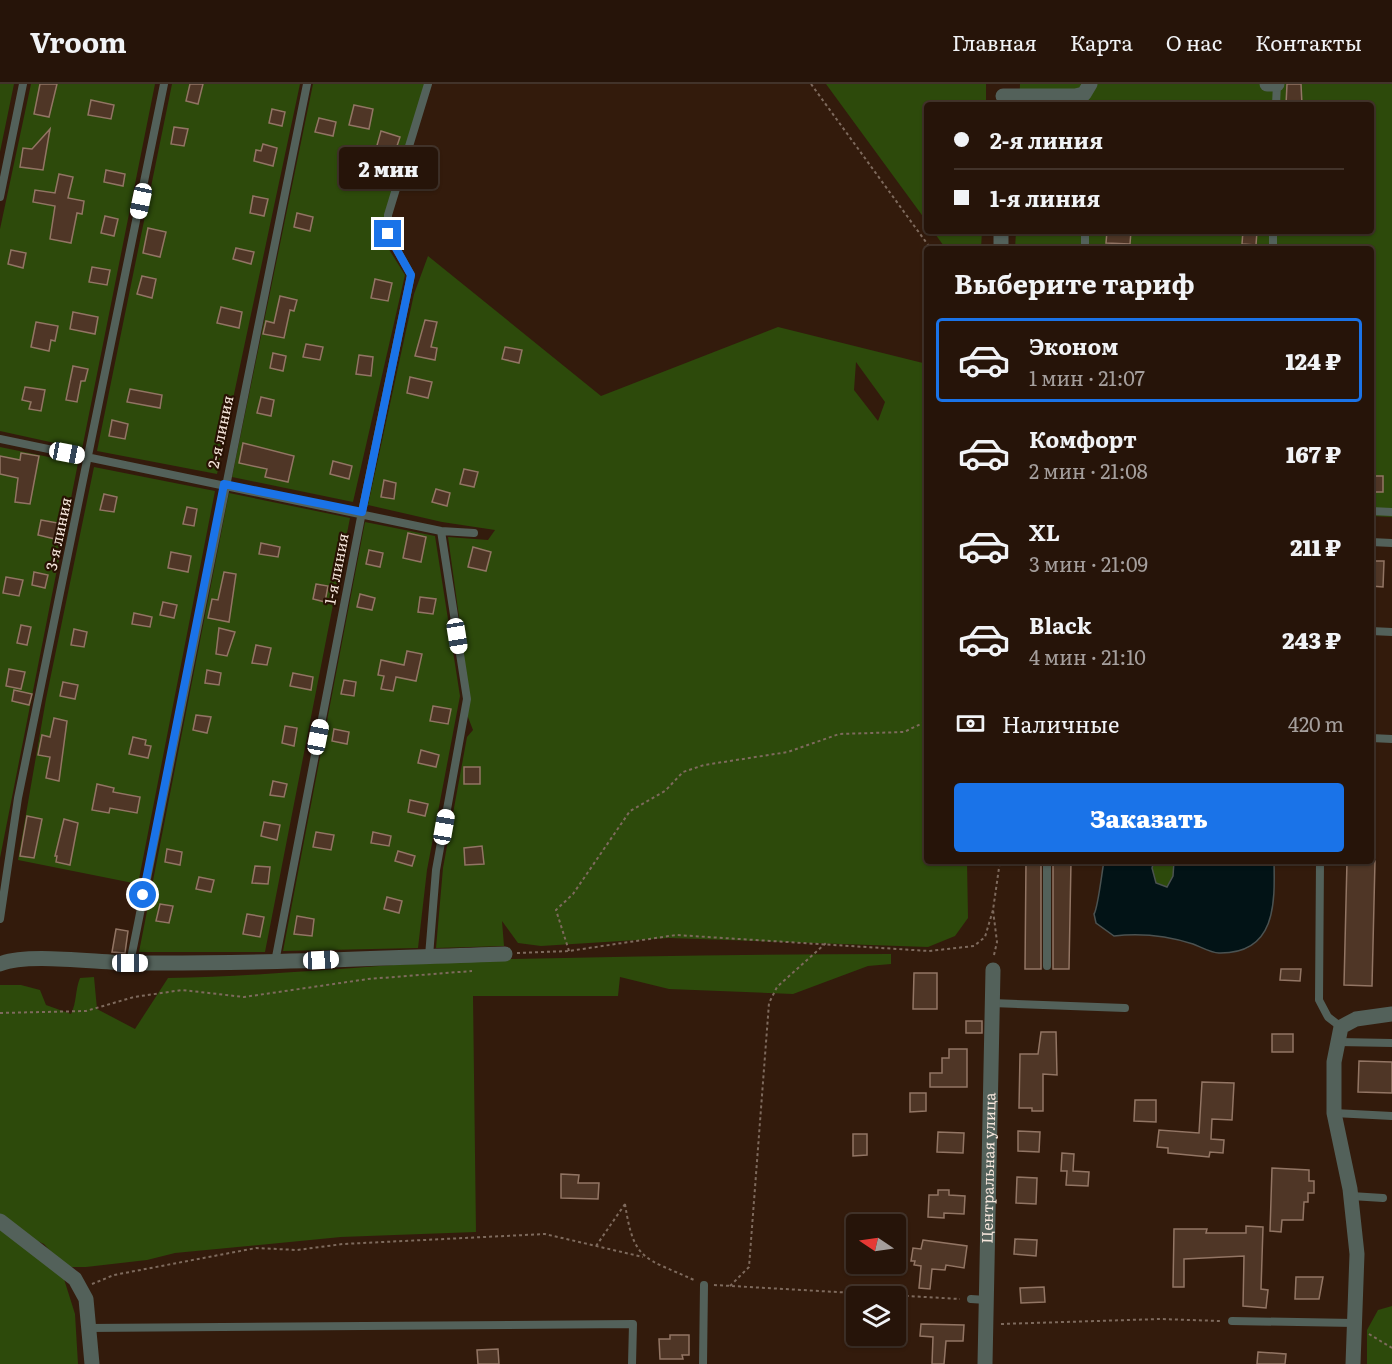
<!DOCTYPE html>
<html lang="ru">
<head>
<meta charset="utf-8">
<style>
	:root { --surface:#261409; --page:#2e1d12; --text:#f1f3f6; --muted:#a49e9c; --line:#42332a; --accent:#1a73e8 }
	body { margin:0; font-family:Literata,serif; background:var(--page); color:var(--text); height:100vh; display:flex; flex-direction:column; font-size:22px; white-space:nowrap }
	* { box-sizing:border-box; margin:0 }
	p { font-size:20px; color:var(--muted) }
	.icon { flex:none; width:33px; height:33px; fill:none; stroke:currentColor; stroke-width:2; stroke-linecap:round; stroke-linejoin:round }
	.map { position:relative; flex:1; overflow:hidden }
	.side { position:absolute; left:924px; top:162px; width:450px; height:618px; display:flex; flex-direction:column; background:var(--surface); border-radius:6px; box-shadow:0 2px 4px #0004,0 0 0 2px var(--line) }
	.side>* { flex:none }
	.top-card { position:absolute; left:924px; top:18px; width:450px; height:132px; border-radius:6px; box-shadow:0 2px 4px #0004,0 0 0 2px var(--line); display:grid; align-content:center; height:132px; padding:0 30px; background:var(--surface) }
	.needle { width:39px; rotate:283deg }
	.tools { position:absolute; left:846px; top:1130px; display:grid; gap:12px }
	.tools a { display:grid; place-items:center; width:60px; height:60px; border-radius:6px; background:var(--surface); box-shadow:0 2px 4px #0004,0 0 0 2px var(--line); font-size:30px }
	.end { position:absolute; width:27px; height:27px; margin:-14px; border:8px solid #1a73e8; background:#fff; box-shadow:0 0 0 3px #fff }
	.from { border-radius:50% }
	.bubble { position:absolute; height:42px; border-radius:6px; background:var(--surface); box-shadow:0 2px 4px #0004,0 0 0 2px var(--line); font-size:20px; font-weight:800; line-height:42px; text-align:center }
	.car { position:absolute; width:18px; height:36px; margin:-18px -9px; border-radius:8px; box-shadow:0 0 4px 2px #0007; background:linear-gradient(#fff 24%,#345 0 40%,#fff 0 76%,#345 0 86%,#fff 0) }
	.top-card b { display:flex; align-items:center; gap:21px; height:57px; font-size:22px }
	.top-card b+b { border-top:2px solid var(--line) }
	.top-card i { width:15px; height:15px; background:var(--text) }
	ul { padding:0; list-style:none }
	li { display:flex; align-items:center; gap:18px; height:84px; margin:0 12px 9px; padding:0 18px; border:3px solid transparent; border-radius:6px }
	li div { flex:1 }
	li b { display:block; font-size:22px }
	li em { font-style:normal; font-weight:800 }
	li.on { border-color:var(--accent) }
	li>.icon { width:54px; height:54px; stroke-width:1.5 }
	h2 { padding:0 30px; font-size:27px; line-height:72px }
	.pay { display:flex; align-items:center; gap:15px; height:66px; padding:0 30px; font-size:22px }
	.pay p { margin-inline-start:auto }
	.cta { display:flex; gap:12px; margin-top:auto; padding:12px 30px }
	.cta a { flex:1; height:69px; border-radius:6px; background:var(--accent); color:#fff; font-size:24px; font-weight:800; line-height:69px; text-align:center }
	header { display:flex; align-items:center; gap:36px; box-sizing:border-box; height:84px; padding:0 30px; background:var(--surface); border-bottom:2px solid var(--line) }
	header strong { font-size:28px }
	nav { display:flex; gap:33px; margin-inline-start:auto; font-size:21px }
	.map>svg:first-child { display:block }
	.green { fill:#2d4a0b; fill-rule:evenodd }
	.water { fill:#021316; stroke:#4b5251; stroke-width:1.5 }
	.building { fill:#4f3626; stroke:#927564; stroke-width:1.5 }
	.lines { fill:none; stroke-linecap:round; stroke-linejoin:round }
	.path { stroke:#7e6a5d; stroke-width:2; stroke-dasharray:3 3; stroke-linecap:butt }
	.service { stroke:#53615a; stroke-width:8 }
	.minor { stroke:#53615a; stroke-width:15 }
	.route { stroke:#1a73e8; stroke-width:8 }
	.labels { text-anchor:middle; stroke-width:4.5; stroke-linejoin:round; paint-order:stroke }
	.street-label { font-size:15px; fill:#f6e6dc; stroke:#281204 }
</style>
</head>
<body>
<header>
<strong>Vroom</strong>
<nav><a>Главная</a><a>Карта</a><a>О нас</a><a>Контакты</a></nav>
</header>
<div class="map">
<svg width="1392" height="1280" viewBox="0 0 1392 1280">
	<rect width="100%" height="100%" fill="#331b0c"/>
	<path class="green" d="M0,0H14L0,68Z
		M31,0H155L82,365L0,347V145Z
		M172,0H300L217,390L97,367Z
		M313,0H426L380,151L405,191L353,418L232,393Z
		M826,0H986V21H927V138Z
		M1020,0H1392V433L1371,432V165H1015L1016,147H1371V21H1019Z
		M933,147H982L981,165H946Z
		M428,172L601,312L778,243L927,280V777H967L968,834L955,852L928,863L669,854L541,862L518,859L502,837L504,862L436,864L443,784L467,653L473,646L466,628L454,549L460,540L448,453L488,456L495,446L442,438L368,421L414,210ZM856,278L885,318L878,337L854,306Z
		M0,363L78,379L0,774Z
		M94,383L215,407L138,800L18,776L46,615Z
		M229,409L350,434L265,868H139Z
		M365,438L435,452L460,612L427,786L418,864L283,867Z
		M1154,777H1174L1173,792L1167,803L1156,799L1152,784Z
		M891,870V880L868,882L793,910L669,905L620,893L618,912H473L476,1148L341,1153L175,1169L147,1176L86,1183H65L44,1160L20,1149L0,1134V901H21L40,906L46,921L71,930C77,918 75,906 80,894L94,893L97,925L135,945L168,894C284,892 398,878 513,875C639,872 765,870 891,870Z
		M0,1142L64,1195L75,1230L78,1280H0Z
		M1392,1222V1280H1367V1246L1378,1226Z"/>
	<path class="water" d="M1104,777H1154L1152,784L1156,799L1167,803L1173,792L1174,777H1274C1275,820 1276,870 1219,869C1211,869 1201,863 1193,860C1168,852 1140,849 1114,852L1096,839L1094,830C1098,824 1102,787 1104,777Z"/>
	<path class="building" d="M40,0H57L49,33L34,30Z
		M190,0H203L198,20L186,17Z
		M1287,0H1301L1302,21H1286Z
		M91,16L114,21L111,35L88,31Z
		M354,21L373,25L369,45L349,41Z
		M272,25L285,28L282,42L269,39Z
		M319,34L336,38L333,52L315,48Z
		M174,43L188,45L184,62L171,60Z
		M50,45L43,86L20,83L23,64L32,65Z
		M381,47L400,53L394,71L376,65Z
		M263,60L277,64L273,82L254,77L256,66L261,67Z
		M106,86L125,90L123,102L104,98Z
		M59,90L73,93L68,114L84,117L82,130L77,129L71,159L50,155L55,122L33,118L35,106L55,109Z
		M253,112L268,115L264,132L250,129Z
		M297,129L313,133L310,147L294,143Z
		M105,132L118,135L114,152L101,149Z
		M148,144L166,148L160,173L143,169Z
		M1107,147H1131L1130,160L1106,159Z
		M1243,147H1257L1256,161L1242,160Z
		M236,164L254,168L251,180L233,175Z
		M11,166L26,169L23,184L8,180Z
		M92,183L110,186L107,201L89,198Z
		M142,192L156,195L152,214L137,210Z
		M375,195L392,199L388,217L371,214Z
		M280,212L297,216L294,227L290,226L284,254L263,250L266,237L274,239Z
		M221,223L242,228L239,244L217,239Z
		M73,228L98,233L95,250L70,245Z
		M425,236L437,238L431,263L437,264L435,276L415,272Z
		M36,238L58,242L55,257L51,256L49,267L31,263Z
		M306,260L323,263L320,276L303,273Z
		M505,263L522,266L519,279L502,275Z
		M273,269L286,272L283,287L270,284Z
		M359,271L373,273L371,292L356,290Z
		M73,282L88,285L85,297H81L77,318L66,316Z
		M410,293L432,298L428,314L407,309Z
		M25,303L45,306L41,327L29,325L31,318L22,316Z
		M130,305L162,311L160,324L127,318Z
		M261,313L274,316L271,332L257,329Z
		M112,336L128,340L125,355L109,352Z
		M243,359L294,372L288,398L265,393L267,385L239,379Z
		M21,369L39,372L30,420L15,418L18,394L0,390V372L20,376Z
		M333,377L352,382L349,395L330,390Z
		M464,385L478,388L474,403L460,400Z
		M1371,392H1383V408H1371Z
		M384,396L396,399L394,415L381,413Z
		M436,405L450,409L447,422L432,418Z
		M104,410L117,413L114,428L100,426Z
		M187,423L197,425L194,442L183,440Z
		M41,436L58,439L55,455L38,451Z
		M408,449L426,453L421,478L403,474Z
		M261,459L280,463L278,473L259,470Z
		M473,463L491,468L486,487L468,483Z
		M369,466L383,469L380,483L366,480Z
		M171,468L191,472L188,488L168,484Z
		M1371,477H1384L1383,503L1371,502Z
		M34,488L48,491L45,504L32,501Z
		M224,488L236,490L229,538L208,534L212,515L218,516Z
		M6,493L23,496L19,512L3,509Z
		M316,500L328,502L325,518L313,515Z
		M360,510L375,514L372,526L357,523Z
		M420,513L436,515L433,530L418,528Z
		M163,518L177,521L174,534L160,531Z
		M134,529L152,533L150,543L132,540Z
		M21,541L31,543L27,561L17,559Z
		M219,544L235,548L227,572L216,570Z
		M74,545L87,548L84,563L71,561Z
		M256,561L271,564L267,581L252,579Z
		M407,567L422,570L416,597L396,593L393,607L381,605L384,592L378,591L381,576L404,581Z
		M9,585L25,588L21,605L6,602Z
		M207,586L221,589L219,601L205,599Z
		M293,589L313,593L311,606L290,602Z
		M344,596L356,598L354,612L341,610Z
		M63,598L78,601L75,615L60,612Z
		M14,606L32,610L29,621L12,617Z
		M433,622L451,625L448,640L430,637Z
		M196,631L211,633L207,649L193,646Z
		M54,634L67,637L59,697L46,694L50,673L38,671L42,651L50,653Z
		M285,642L297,644L294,662L282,659Z
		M334,645L349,648L347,660L332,657Z
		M133,653L146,656L145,661L151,662L148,674L129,670Z
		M421,666L439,671L436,683L418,679Z
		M464,683H480V700H464Z
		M273,697L287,700L284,713L270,711Z
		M97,700L114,704L113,708L140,713L137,729L110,724L109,729L92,726Z
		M410,716L428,720L425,732L408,728Z
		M27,732L42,735L34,774L20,772Z
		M64,735L78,739L70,781L56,778L57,772H55Z
		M264,738L280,741L277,756L261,752Z
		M316,748L334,751L331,766L313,763Z
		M373,748L391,752L389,762L371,759Z
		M482,762L484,780L465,781L464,764Z
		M167,765L182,768L180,781L165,778Z
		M398,767L415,772L412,782L395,777Z
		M1026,777H1041V885H1025Z
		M1053,777H1071L1069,885H1053Z
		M1347,777H1375L1372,902L1344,901Z
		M255,782L270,783L268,800L252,799Z
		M199,793L214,796L211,808L196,805Z
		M387,813L402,817L399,829L384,825Z
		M160,820L173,822L169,839L156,837Z
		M247,830L264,833L260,853L243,850Z
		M297,832L314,835L312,852L294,850Z
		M116,845L128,847L125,869L112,868Z
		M1281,885H1301L1300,897L1280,896Z
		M914,889H937V925H913Z
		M966,937H982V949H966Z
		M1041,948H1056L1057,991L1043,990V1027H1032V1024H1019L1020,970H1038Z
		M1272,950H1293V968H1272Z
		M949,965H967V1003H930V989H942V974H949Z
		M1359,977L1392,978V1009L1358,1008Z
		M1202,998L1234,999L1232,1036L1212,1035L1211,1055L1224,1056L1223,1069L1210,1068L1209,1073L1168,1069V1064L1157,1063L1159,1046L1199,1049Z
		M910,1009H926V1027L910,1028Z
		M1135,1016H1156V1038L1134,1037Z
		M1018,1047L1040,1048L1039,1068L1018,1067Z
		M938,1048L964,1049L963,1069L937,1068Z
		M853,1050H867V1071L853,1072Z
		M1062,1069L1074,1070L1073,1087L1089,1088L1088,1102L1066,1101L1067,1087H1061Z
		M1272,1084L1309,1086V1097H1314V1109H1308V1118H1304L1303,1136H1282L1281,1148L1270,1147Z
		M561,1090L579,1091L578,1099H599L598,1115L561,1114Z
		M1017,1093L1037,1094L1036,1120L1016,1119Z
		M938,1106H949V1111L965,1112L964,1130L944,1129V1134L928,1133L929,1111H938Z
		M1246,1142L1263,1143L1261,1205L1268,1206L1266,1224L1243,1222L1244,1172L1184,1175V1203H1173L1174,1145H1207L1206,1149H1246Z
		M1015,1155L1037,1156L1036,1172L1014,1170Z
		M923,1156L967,1162L964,1184L946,1181L945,1186L932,1185L930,1205L919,1204L921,1182L914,1181L915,1177H911L913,1164L921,1165Z
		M1296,1193H1323L1319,1215H1295Z
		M1044,1203L1045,1218L1021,1219L1020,1204Z
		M921,1240L964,1241L963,1257H946L944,1280H932L933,1253L920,1252Z
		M670,1251H689V1271H682L683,1275H660L659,1255H670Z
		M498,1265L499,1280H478L477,1266Z
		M1258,1268L1286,1270L1285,1280H1257Z"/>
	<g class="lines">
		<path class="path" d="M811,0L931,165
			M569,867L556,826L573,810L630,727L665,707L683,688L704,681L788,668L839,650L904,648L927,637
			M517,869L569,867L676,851L929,867L974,862L985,853L993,826
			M994,871L997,858L993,826L1000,777
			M0,929L86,927L134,913L182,906L244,913L368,895L472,887
			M625,1120C634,1178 644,1173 694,1196
			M596,1162L625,1120
			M92,1200L114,1191L256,1164L297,1166L343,1160L545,1150L643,1173
			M714,1201L960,1215
			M730,1202L749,1183L769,919L777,903L826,859
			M1001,1240L1160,1235L1220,1237
			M1369,1250L1392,1264"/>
		<path class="service" d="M1276,21L1277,0
			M0,113L23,0
			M1085,165V147
			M1273,165V147
			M0,355L441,447L474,449
			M1371,427L1392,428
			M1371,458L1392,459
			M1371,547L1392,548
			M1371,654L1392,655
			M1320,777L1319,916L1328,933L1341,943
			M0,835L18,714L164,0
			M429,872L436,786L467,615L441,447
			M275,878L362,428L411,191L388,150V131L428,0
			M130,879L307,0
			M1047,882V777
			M992,919L1125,924
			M1338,958L1392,959
			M1334,1029L1392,1032
			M1351,1112L1383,1114
			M971,1215L986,1216
			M1232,1237L1354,1239
			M87,1244L633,1240L632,1280
			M703,1280L704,1201"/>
		<g class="minor">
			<path d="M1267,0H1277"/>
			<path d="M1003,12H1075L1084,10L1090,0"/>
			<path d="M1001,165V147"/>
			<path d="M0,880C27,868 99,879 132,879C256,880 381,874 505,870"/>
			<path d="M0,1137L75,1195L86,1215L92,1280"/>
			<path id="s1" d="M985,1280L993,886"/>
			<path d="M1353,1280L1357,1170L1350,1105L1334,1029V978L1341,943L1356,935L1392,930"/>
		</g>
	</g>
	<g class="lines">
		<path class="route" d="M143,811L224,400L362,428L411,191L388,150"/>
	</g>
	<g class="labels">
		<g class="street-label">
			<text transform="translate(221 348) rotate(-78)" y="5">2-я линия</text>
			<text transform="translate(59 450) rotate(-78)" y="5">3-я линия</text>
			<text transform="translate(337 485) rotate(-79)" y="5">1-я линия</text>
			<text dy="5" stroke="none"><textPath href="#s1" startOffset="196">Центральная улица</textPath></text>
		</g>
	</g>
</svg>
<div class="tools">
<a><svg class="needle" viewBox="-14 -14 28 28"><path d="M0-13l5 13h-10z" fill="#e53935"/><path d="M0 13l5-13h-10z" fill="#a49e9c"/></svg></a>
<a><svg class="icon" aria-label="layers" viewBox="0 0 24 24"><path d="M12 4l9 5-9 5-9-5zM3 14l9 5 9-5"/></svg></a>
</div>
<i class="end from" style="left:143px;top:811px"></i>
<i class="end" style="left:388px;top:150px"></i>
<div class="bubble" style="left:339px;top:63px;width:99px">2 мин</div>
<i class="car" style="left:141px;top:117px;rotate:192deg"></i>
<i class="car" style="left:67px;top:369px;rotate:101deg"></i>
<i class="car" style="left:457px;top:552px;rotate:171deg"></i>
<i class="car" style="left:318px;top:653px;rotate:11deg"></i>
<i class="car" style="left:444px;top:743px;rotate:10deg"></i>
<i class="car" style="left:321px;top:876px;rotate:87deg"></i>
<i class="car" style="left:130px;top:879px;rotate:90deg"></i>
<div class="top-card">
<b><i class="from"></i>2-я линия</b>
<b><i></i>1-я линия</b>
</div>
<section class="side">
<h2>Выберите тариф</h2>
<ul>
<li class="on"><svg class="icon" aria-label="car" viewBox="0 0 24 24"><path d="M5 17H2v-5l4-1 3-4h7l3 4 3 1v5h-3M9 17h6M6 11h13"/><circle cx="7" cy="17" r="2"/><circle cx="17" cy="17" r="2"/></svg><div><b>Эконом</b><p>1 мин · 21:07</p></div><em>124 ₽</em></li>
<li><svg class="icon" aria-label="car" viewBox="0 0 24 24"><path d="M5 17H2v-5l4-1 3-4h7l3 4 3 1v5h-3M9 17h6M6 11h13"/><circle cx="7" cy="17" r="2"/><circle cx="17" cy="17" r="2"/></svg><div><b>Комфорт</b><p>2 мин · 21:08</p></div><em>167 ₽</em></li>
<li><svg class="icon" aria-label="car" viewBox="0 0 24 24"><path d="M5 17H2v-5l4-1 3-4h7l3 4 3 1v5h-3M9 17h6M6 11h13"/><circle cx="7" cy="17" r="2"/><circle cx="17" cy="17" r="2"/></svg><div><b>XL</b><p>3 мин · 21:09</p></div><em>211 ₽</em></li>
<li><svg class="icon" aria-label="car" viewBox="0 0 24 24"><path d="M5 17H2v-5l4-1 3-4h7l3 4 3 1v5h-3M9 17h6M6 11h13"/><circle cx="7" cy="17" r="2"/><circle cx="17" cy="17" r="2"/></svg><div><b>Black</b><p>4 мин · 21:10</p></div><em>243 ₽</em></li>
</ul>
<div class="pay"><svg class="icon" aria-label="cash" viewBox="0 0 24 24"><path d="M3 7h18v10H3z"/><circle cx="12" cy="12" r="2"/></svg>Наличные<p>420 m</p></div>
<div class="cta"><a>Заказать</a></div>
</section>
</div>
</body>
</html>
